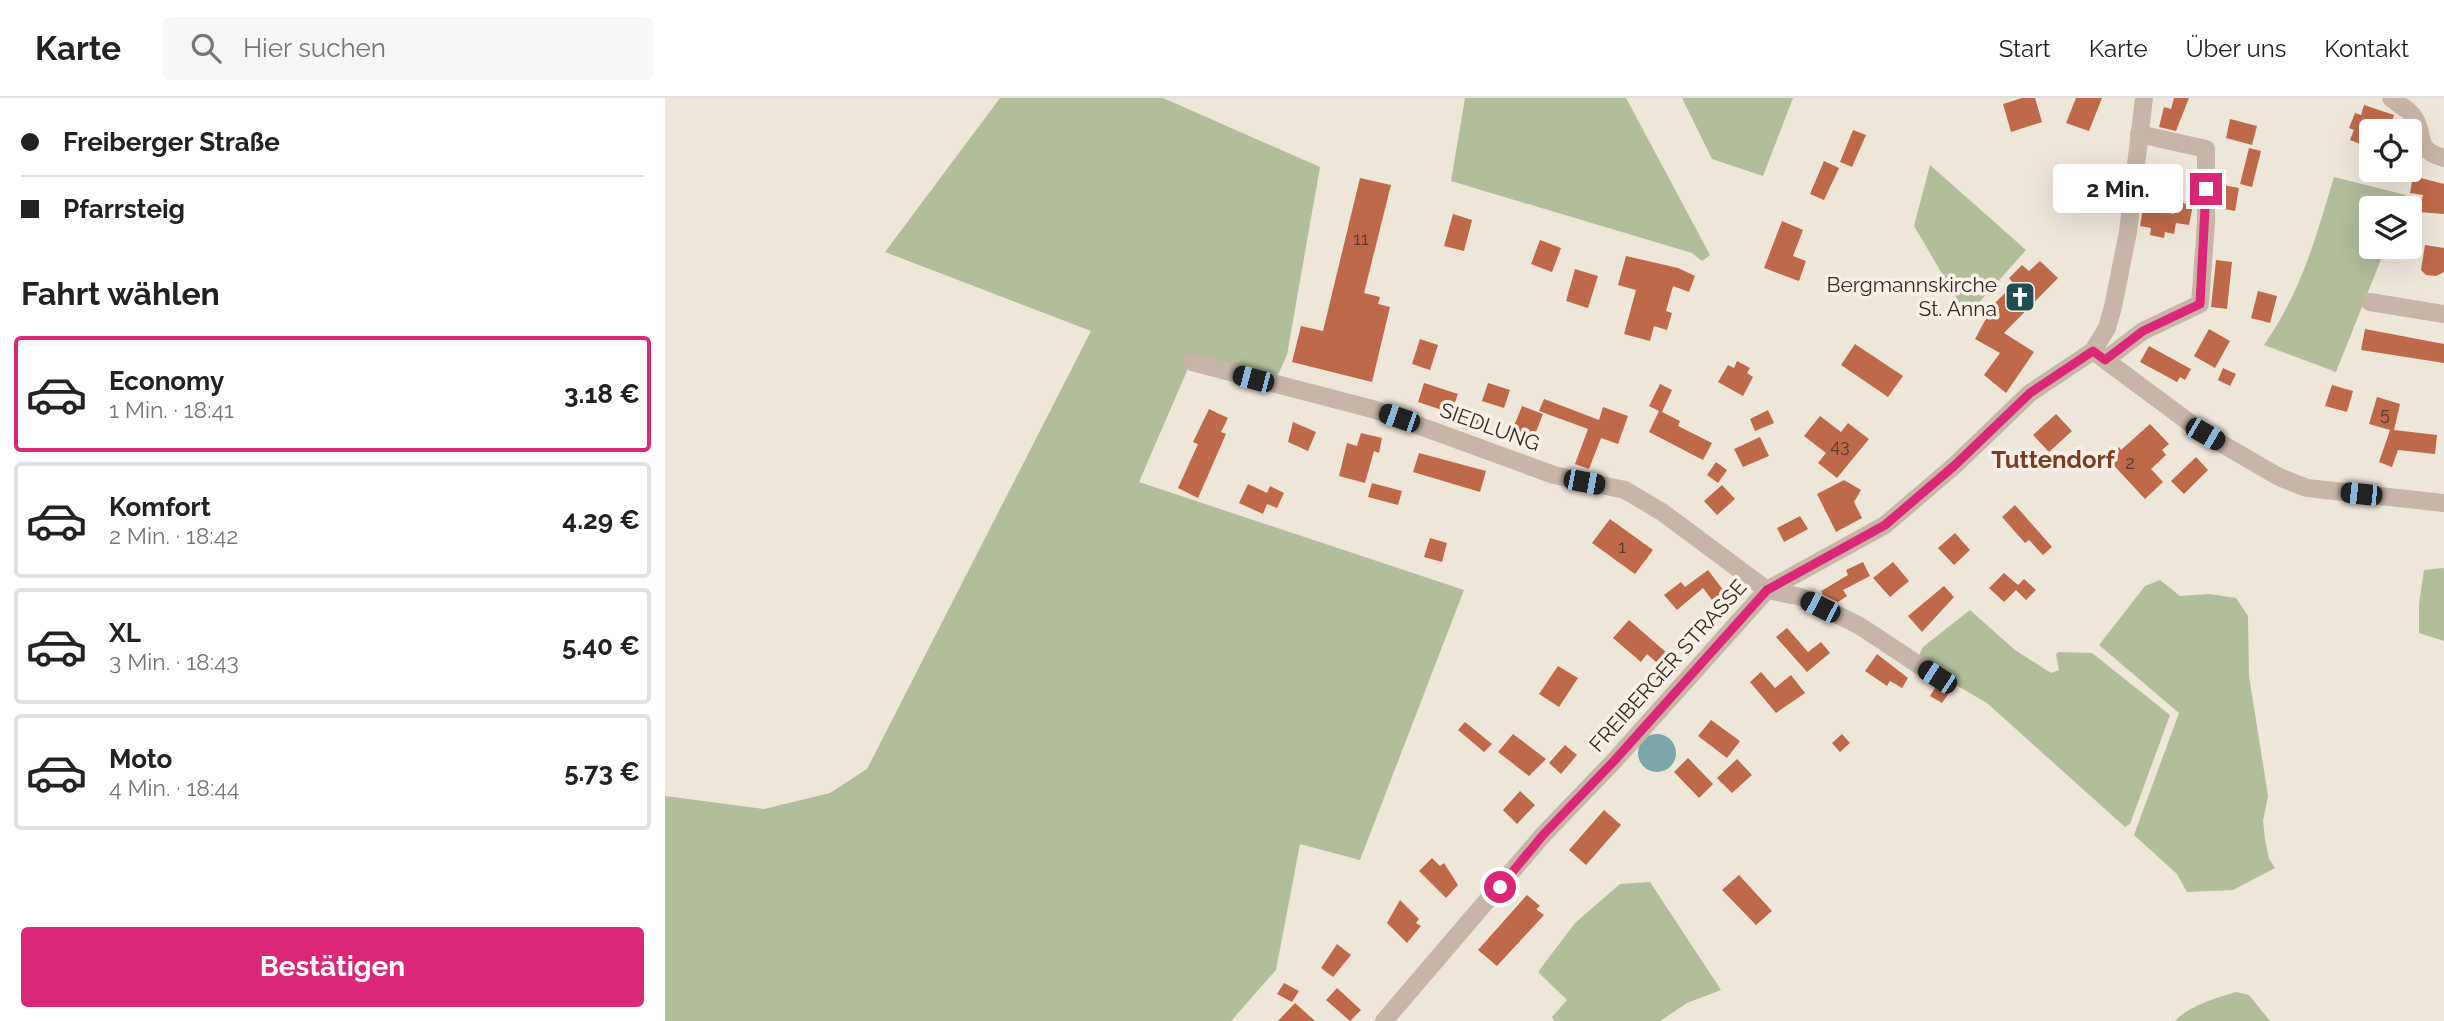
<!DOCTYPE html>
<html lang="de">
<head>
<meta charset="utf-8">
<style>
	:root { --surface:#fff; --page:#f6f6f6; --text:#222; --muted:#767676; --line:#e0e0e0; --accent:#db2777 }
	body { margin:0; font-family:Raleway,sans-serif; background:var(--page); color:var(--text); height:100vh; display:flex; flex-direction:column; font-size:26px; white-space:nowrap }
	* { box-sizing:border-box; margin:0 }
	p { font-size:23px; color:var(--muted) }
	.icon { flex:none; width:38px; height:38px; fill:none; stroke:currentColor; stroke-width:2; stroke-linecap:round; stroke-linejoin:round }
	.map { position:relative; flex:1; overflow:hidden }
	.side { display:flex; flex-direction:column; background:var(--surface); width:665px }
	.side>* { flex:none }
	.hud { display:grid; align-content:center; height:154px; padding:0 21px; background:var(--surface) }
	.fabs { position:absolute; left:1694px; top:21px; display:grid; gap:14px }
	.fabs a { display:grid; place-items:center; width:63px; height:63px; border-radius:7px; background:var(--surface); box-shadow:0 7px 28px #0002; font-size:35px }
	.end { position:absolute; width:32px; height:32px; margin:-16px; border:9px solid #db2777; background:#fff; box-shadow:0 0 0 4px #fff }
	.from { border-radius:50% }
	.bubble { position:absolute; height:49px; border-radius:7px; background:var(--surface); box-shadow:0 7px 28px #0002; font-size:23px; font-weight:700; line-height:49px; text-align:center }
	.car { position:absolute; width:21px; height:42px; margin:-21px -10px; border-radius:9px; box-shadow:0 0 5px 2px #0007; background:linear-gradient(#222 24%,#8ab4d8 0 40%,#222 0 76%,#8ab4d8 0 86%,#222 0) }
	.hud b { display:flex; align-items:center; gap:24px; height:66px; font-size:26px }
	.hud b+b { border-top:2px solid var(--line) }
	.hud i { width:18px; height:18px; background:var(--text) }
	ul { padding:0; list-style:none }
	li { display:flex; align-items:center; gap:21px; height:116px; margin:0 14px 10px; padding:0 7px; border:4px solid var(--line); border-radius:7px }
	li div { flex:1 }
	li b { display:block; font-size:26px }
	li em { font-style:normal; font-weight:700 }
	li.selected { border-color:var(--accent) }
	li>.icon { width:63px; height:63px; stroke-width:1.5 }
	h2 { padding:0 21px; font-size:32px; line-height:84px }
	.action { display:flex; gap:14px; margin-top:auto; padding:14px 21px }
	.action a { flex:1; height:80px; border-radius:7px; background:var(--accent); color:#fff; font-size:28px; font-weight:700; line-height:80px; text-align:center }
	header { display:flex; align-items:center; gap:42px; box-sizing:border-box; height:98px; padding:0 35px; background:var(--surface); border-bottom:2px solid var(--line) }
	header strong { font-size:33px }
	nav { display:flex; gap:38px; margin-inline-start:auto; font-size:24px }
	.search { width:490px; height:63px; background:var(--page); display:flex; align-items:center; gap:18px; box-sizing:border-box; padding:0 24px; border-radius:7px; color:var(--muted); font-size:26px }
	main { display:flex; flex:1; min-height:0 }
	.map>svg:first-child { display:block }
	.green { fill:#b1bd9b }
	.water { fill:#7ba7ab }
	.building { fill:#be6949 }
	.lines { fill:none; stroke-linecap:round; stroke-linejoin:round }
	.minor { stroke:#c7b6a7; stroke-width:18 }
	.tertiary { stroke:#c7b6a7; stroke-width:18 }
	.route { stroke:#db2777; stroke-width:9 }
	.labels { text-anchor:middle; stroke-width:7; stroke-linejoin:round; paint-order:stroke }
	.number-label { font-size:18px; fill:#563a30 }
	.poi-label { font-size:21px; fill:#332b27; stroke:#f8f0e6; text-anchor:end }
	.street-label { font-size:21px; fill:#332b27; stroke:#f8f0e6 }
	.quarter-label { font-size:24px; font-weight:bold; fill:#7d3d25; stroke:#f8f0e6 }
</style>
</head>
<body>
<header>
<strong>Karte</strong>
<div class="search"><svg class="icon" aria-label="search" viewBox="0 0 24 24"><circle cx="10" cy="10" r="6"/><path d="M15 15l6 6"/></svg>Hier suchen</div>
<nav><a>Start</a><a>Karte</a><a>Über uns</a><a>Kontakt</a></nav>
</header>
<main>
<section class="side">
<div class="hud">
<b><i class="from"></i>Freiberger Straße</b>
<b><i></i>Pfarrsteig</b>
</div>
<h2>Fahrt wählen</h2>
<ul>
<li class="selected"><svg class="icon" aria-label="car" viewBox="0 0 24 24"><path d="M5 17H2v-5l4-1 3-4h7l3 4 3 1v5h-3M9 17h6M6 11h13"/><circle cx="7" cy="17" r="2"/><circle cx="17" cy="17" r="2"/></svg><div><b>Economy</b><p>1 Min. · 18:41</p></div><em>3.18 €</em></li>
<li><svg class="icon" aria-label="car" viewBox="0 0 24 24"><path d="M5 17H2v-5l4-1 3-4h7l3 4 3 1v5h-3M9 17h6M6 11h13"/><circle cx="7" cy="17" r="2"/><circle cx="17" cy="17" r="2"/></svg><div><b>Komfort</b><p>2 Min. · 18:42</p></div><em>4.29 €</em></li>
<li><svg class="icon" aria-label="car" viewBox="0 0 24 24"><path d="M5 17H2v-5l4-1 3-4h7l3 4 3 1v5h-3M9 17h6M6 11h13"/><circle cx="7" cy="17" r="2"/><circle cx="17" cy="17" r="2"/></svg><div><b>XL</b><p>3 Min. · 18:43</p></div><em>5.40 €</em></li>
<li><svg class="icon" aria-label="car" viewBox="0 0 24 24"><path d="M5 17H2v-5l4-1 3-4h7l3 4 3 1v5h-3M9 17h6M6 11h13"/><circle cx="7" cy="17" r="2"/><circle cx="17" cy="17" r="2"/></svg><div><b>Moto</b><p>4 Min. · 18:44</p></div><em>5.73 €</em></li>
</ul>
<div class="action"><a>Bestätigen</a></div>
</section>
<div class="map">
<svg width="1779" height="923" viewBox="0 0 1779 923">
	<rect width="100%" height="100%" fill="#efe6da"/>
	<path class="green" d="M335,0H498L655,69L622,257L611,281L528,259L474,384L799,492L695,762L635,746L611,872L566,923H0V698L99,711L165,695L202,671L426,233L220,154Z
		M800,0H961L1045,157L1037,163L1027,155L786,83Z
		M1017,0H1128L1098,78L1047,61Z
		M1265,67L1361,152L1302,218L1249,128Z
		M1669,79L1741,97L1736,110H1706V149H1721L1671,274L1599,247C1637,192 1650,142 1669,79Z
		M1779,470V543L1754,535V506L1759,472Z
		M1495,482L1515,498L1544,496L1571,500L1583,518L1584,578L1603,698L1598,723L1600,741L1604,761L1610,770L1568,792L1522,794L1512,776L1469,737L1514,615L1434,547L1480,488Z
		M1305,512L1350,552L1386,575L1394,572L1391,556L1393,554L1427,555L1505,617L1465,726L1460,729L1322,605L1251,564L1258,549Z
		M985,784L1056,892L1022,905L995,923H889L887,919L902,902L873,874L910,825L955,786Z
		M1571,894L1584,897L1605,923H1510C1525,907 1551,900 1571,894Z"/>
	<path class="water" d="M973 655a19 19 0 1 1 38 0a19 19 0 1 1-38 0Z"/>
	<path class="building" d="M1357,0H1370L1377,24L1346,34L1338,6Z
		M1411,0H1437L1424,33L1401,25Z
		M1509,0H1524L1511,33L1494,29L1499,9L1506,11Z
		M1699,7L1729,17L1723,33H1706V50L1685,42L1689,32L1684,30L1690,15L1696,17Z
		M1565,21L1592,28L1587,47L1561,40Z
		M1188,32L1201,37L1187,69L1175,64Z
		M1584,50L1596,53L1587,89L1575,86Z
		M1159,63L1174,70L1159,102L1145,96Z
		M1748,78L1779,86V116L1754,114L1758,97L1745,95Z
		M695,80L726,87L699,195L715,199L713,206L725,209L707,284L627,264L636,228L658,233Z
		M1558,87L1574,90L1570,113L1554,110Z
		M1511,104L1528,107L1524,127L1511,125L1509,136L1500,134L1499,140L1485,137L1486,130L1475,128L1478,110L1509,116Z
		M788,116L807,122L799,153L779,148Z
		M1117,123L1138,132L1128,158L1141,163L1134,183L1099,170Z
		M875,142L896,150L887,174L866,166Z
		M1760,147L1779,150V174L1771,178L1761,177L1756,172Z
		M961,158L1013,170L1030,178L1024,194L1008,188L1001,213L1007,215L1002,232L989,228L985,243L959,236L971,192L953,187Z
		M1551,162L1567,164L1562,211L1546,209Z
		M1375,163L1393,180L1339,235L1369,254L1341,295L1319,277L1335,255L1310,241L1323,217L1321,214L1349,186L1344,180L1357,167L1364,173Z
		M910,171L933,178L923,210L901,203Z
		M1593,193L1612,198L1605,225L1586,220Z
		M1544,231L1565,243L1550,270L1529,258Z
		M1700,231L1779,246V265L1696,252Z
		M755,241L773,247L765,272L747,266Z
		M1190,246L1238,278L1223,299L1176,267Z
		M1484,248L1526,271L1520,282L1515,279L1512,284L1475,264Z
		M1072,263L1085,270L1082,275L1088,279L1078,298L1053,284L1063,267L1069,270Z
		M1558,270L1571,276L1565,288L1553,282Z
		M759,285L793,296L786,315L753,304Z
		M823,285L845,292L839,310L817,303Z
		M995,286L1007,292L997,314L1015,323L1013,328L1047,345L1038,362L984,334L994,313L984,308Z
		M1667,287L1688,293L1682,314L1660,308Z
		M1712,299L1735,306L1729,332L1772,337L1770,356L1733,352L1727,369L1714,364L1725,332L1704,326Z
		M879,301L934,322L938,309L963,318L953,346L936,340L924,371L910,366L923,331L874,313Z
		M857,308L878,316L866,347L845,338Z
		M544,311L563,320L556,334L561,336L533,400L513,390L533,346L528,344Z
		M1103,312L1109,325L1090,333L1085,321Z
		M1391,316L1407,333L1384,354L1368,337Z
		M801,317L814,322L809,334L797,330Z
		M1155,318L1176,334L1183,325L1204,341L1172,380L1153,365L1161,355L1139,338Z
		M628,324L651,334L643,353L623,344Z
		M1485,326L1504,346L1497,352L1501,357L1486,371L1498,384L1480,401L1442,360L1454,349L1456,352Z
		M696,335L717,340L714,355L709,353L700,385L674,378L682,345L692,348Z
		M1095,339L1104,358L1078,369L1069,351Z
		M754,355L821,373L815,394L748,374Z
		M1531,359L1543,372L1519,396L1506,383Z
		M1051,364L1062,372L1053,385L1042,377Z
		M1179,382L1196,392L1189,404L1197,420L1171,434L1152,396Z
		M707,385L737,393L733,407L703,399Z
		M583,386L602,395L605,388L619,395L612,410L602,406L598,416L574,405Z
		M1057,387L1070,401L1052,417L1039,403Z
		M1350,407L1387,449L1378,457L1364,442L1360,445L1337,419Z
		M1135,418L1143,431L1119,444L1112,430Z
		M945,421L988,452L970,476L927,445Z
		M1290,435L1305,452L1289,467L1273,450Z
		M765,440L782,445L777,464L759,459Z
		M1198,464L1205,478L1178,492L1182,498L1173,504L1158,497L1156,493L1183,477L1181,472Z
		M1228,464L1244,483L1225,499L1208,480Z
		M1043,472L1062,497L1050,506L1038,490L1012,512L999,497L1016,484L1020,489Z
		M1339,475L1353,487L1359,481L1371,492L1361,502L1351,492L1339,504L1324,490Z
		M1279,488L1289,499L1257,534L1243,518Z
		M964,522L1010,562L1001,573L982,556L976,564L948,540Z
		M1122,530L1143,554L1156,544L1165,555L1142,574L1111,539Z
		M1212,556L1243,580L1237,590L1225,583L1222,588L1200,573Z
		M893,568L913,580L894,609L874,596Z
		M1096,574L1110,590L1126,577L1140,595L1111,615L1085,584Z
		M1270,590L1284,595L1277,605L1265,598Z
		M1046,622L1075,643L1062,660L1033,638Z
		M800,624L827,646L819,654L793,632Z
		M848,636L881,661L864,678L833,654Z
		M1177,636L1185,645L1175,654L1167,645Z
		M900,647L912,657L896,676L884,665Z
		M1023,660L1048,686L1034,700L1009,674Z
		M1072,661L1087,677L1067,695L1052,680Z
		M855,693L870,707L852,726L838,712Z
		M939,712L956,727L921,767L904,752Z
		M767,760L775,768L779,765L793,787L781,800L754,773Z
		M1074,777L1107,813L1091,827L1057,792Z
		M862,797L875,808L871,811L879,817L832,868L813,852Z
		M735,802L754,821L751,825L756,828L742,845L722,825Z
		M672,846L686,857L668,879L656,870Z
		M619,885L634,893L627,904L612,896Z
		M672,890L696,912L685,923L661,902Z
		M630,905L650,923H613Z"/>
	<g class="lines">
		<path class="minor" d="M1726,0C1732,6 1744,11 1748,18C1763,39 1746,50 1779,60
			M1705,204L1779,216
			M1428,253L1540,336L1614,379L1642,390L1779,405
			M1440,262L1478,233L1535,206L1541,124V51L1474,36
			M527,264L711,312L889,377L960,392L997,414L1102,492L1136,499L1195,528L1272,579"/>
		<path class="tertiary" d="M719,923L878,737L949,663L1102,492L1220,427L1289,368L1365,295L1428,253L1442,230L1448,209L1463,134L1479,0"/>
	</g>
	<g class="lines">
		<path class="route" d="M835,789L878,737L949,663L1102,492L1220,427L1289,368L1365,295L1428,253L1440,262L1478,233L1535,206L1541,91"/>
	</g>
	<defs>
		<g id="church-square" transform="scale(1.575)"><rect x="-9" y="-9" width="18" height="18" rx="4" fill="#1f4d52" stroke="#f8f0e6"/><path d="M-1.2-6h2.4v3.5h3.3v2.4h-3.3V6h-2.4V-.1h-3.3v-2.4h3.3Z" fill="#fff"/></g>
	</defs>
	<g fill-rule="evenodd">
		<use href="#church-square" x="1355" y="199"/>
	</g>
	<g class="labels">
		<g class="number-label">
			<text x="696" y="147">11</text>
			<text x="1720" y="322">5</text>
			<text x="1175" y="354">43</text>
			<text x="1465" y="371">2</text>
			<text x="957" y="455">1</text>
		</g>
		<g class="poi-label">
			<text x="1332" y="194">Bergmannskirche<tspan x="1332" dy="24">St. Anna</tspan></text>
		</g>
		<g class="street-label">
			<text transform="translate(825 329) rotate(20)" y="7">SIEDLUNG</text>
			<text transform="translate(1003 568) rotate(-48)" y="7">FREIBERGER STRASSE</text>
		</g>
		<g class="quarter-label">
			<text x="1388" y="370">Tuttendorf</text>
		</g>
	</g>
</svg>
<div class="fabs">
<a><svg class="icon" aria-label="locate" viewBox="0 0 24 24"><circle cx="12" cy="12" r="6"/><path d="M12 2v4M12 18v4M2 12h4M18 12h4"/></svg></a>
<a><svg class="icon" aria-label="layers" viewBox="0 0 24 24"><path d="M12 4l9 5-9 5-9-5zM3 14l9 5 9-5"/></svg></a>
</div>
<i class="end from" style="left:835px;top:789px"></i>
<i class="end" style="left:1541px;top:91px"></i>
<div class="bubble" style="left:1388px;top:66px;width:130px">2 Min.</div>
<i class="car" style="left:588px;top:281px;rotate:285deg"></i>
<i class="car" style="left:734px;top:320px;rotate:289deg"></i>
<i class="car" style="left:1540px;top:336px;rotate:120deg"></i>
<i class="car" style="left:919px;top:384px;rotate:101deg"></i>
<i class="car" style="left:1696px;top:396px;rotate:276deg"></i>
<i class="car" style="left:1155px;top:509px;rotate:297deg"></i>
<i class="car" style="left:1272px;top:579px;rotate:303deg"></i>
</div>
</main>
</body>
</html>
